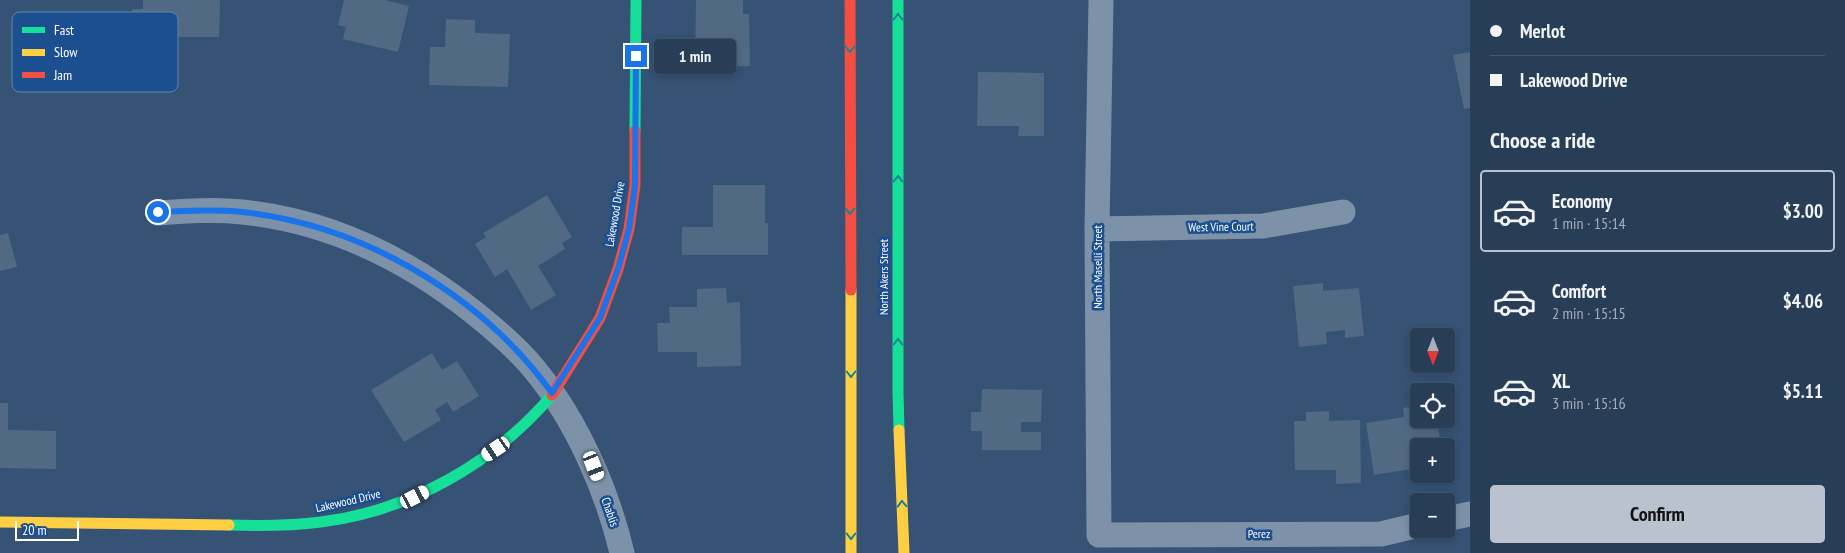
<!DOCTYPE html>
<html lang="en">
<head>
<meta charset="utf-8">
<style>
	:root { --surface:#283e57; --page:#30455d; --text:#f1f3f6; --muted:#a5aeba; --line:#44576d; --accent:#b9c2ce }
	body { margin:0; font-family:"PT Sans Narrow",sans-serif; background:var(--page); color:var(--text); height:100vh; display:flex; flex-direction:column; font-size:19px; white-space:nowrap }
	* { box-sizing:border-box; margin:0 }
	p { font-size:16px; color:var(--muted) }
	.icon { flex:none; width:28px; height:28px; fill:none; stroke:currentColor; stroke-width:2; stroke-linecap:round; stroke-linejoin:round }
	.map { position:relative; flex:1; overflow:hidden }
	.details { display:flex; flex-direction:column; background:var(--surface); width:375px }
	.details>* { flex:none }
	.banner { display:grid; align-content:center; height:110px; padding:0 20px; background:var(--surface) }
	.needle { width:32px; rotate:180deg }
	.buttons { position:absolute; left:1410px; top:328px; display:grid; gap:10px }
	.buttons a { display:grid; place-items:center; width:45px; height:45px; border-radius:5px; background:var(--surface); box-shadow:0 2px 8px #0003,0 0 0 1px var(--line); font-size:25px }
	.scale { position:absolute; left:15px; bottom:12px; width:64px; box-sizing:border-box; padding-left:5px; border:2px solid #fff; border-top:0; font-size:14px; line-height:18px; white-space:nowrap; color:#fff; -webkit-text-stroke:4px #1b4f8f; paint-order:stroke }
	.end { position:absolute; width:22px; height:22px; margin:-11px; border:6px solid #1a73e8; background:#fff; box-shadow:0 0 0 2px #fff }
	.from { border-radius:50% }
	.bubble { position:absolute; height:35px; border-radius:5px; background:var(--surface); box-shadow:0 2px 8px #0003,0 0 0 1px var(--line); font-size:16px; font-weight:700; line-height:35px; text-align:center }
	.car { position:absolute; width:15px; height:30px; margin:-15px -8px; border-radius:6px; box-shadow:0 0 4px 1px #0007; background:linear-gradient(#fff 24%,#345 0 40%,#fff 0 76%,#345 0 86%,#fff 0) }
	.banner b { display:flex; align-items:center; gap:18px; height:48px; font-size:19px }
	.banner b+b { border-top:1px solid var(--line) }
	.banner i { width:12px; height:12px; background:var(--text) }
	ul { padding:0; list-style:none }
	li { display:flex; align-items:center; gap:15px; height:82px; margin:0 10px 8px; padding:0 10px; border:2px solid transparent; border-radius:5px }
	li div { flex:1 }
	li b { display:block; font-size:19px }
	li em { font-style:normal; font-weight:700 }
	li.selected { border-color:var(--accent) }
	li>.icon { width:45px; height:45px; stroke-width:1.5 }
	h2 { padding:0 20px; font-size:22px; line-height:60px }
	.cta { display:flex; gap:10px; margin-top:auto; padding:10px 20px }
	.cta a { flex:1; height:58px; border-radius:5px; background:var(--accent); color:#111; font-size:20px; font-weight:700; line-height:58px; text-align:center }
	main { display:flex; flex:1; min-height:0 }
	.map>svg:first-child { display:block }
	.building { fill:#526984 }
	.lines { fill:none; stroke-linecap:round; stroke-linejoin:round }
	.street { stroke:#7d92a8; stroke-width:25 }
	.fast { stroke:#16e098; stroke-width:11 }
	.slow { stroke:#ffcf43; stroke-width:11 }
	.jam { stroke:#f24e42; stroke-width:11 }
	.oneway { stroke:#198292 }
	.route { stroke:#1a73e8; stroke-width:6 }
	.labels { text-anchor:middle; stroke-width:5; stroke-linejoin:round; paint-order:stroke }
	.street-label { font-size:12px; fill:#fff; stroke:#1b4f8f }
	.key { fill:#1b4f8f; stroke:#5f84b1; stroke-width:1 }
	.key-label { font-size:14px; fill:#fff }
</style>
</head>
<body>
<main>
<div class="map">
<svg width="1470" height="553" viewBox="0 0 1470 553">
	<rect width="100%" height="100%" fill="#365274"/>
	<path class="building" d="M143,0H220L219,37H173V27L132,26V9H143Z
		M344,0H385L409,6L398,52L343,39L346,27L338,25Z
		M696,0H743V14H749L750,66L695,67Z
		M446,19L475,20V33L510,34L508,87L429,85L430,47H445Z
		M1470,52V108L1464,109L1453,55Z
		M978,72L1044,73V136H1018L1019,126H977Z
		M713,185H765V223H768V255H682V227H713Z
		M547,195L572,237L562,243L565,249L538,266L556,295L531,310L507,269L495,277L475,244L486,237L483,233Z
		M8,233L17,267L0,271V235Z
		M1323,283V291L1359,288L1364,336L1345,338V330L1326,332L1327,344L1299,347L1293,286Z
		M726,288L727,303L740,302L741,366L697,367V352H658L657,323H670L669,307H697V289Z
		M432,353L442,370L457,361L479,396L453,412L447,402L435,410L441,420L404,442L371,390Z
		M982,389L1042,390L1041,422H1021V432H1041V450H982V431H971V412H981Z
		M0,403H8V430L56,431V469L0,468Z
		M1419,406V419H1437L1441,446H1419V474L1430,475L1413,477L1411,469L1374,475L1366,423L1404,417L1403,408Z
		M1329,411V421L1360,420L1361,483L1336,484V470H1295L1294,421H1306V412Z"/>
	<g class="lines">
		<path class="street" d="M1101,0L1097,229L1099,535L1381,534L1419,525
			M158,213C186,211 214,209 242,212C330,221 409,260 477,315C498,332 519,350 535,370C577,421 607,490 622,553
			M1097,229L1263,226L1343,212
			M1446,519L1470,514"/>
		<path class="fast" d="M898,0V392L899,430
			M635,131L636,0
			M229,525C260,526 290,526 321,522C410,511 494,463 552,395"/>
		<path class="slow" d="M851,290V553
			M899,430L904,553
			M0,522L229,525"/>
		<path class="jam" d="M850,0L851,290
			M552,395L600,318L618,269L629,229L635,185V131"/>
	</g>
	<defs><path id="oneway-chevron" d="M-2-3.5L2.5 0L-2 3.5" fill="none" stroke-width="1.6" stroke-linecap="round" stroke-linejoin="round" transform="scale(1.25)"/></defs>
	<g class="oneway">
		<use href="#oneway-chevron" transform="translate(898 17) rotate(-90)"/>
		<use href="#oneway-chevron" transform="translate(850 49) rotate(90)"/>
		<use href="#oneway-chevron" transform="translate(898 179) rotate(-90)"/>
		<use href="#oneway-chevron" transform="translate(850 211) rotate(90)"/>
		<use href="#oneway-chevron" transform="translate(898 342) rotate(-90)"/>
		<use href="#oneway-chevron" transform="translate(851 374) rotate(90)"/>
		<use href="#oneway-chevron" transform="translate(902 504) rotate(-92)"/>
		<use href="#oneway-chevron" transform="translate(851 536) rotate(90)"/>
	</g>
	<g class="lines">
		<path class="route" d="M158,212C186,211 214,209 242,212C363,225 481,295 552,393L600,318L618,269L629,229L635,186L636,56"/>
	</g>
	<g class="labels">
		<g class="street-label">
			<text transform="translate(615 214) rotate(-80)" y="4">Lakewood Drive</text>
			<text transform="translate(1221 227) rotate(-1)" y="4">West Vine Court</text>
			<text transform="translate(1098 267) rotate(-90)" y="4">North Maselli Street</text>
			<text transform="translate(884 277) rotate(-90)" y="4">North Akers Street</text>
			<text transform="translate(348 501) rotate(-13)" y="4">Lakewood Drive</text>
			<text transform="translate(610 512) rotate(71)" y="4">Chablis</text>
			<text x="1259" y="538">Perez</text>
		</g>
	</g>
	<rect x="12" y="12" width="166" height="80" rx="8" class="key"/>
	<rect x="22" y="27" width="23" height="6" fill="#16e098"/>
	<rect x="22" y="49" width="23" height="7" fill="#ffcf43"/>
	<rect x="22" y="72" width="23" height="6" fill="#f24e42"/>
	<g class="key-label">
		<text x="54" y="35">Fast</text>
		<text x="54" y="57">Slow</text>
		<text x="54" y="80">Jam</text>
	</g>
</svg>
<div class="buttons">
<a><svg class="needle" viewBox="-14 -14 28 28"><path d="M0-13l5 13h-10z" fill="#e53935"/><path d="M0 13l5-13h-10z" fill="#a5aeba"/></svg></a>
<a><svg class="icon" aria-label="locate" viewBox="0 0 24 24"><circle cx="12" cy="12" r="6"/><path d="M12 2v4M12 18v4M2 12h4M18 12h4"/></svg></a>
<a>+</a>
<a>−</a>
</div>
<div class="scale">20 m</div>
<i class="end from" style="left:158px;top:212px"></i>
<i class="end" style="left:636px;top:56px"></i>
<div class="bubble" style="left:654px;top:39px;width:82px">1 min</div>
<i class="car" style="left:496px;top:449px;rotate:236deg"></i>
<i class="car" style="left:594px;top:466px;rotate:159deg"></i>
<i class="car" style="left:415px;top:497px;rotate:63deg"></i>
</div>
<section class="details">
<div class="banner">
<b><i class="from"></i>Merlot</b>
<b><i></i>Lakewood Drive</b>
</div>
<h2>Choose a ride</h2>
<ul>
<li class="selected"><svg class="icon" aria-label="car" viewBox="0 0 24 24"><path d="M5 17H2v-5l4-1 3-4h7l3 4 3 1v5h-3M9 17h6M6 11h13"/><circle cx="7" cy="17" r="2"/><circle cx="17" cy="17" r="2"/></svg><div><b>Economy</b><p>1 min · 15:14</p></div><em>$3.00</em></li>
<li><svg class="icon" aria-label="car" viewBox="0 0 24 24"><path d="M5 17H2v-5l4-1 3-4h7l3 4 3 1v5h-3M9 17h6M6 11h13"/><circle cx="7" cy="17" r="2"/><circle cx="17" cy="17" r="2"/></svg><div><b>Comfort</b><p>2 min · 15:15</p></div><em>$4.06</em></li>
<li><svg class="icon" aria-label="car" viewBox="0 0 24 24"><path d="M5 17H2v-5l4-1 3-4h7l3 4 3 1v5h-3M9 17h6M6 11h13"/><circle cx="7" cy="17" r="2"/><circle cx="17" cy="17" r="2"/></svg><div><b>XL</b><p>3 min · 15:16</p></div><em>$5.11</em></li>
</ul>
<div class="cta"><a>Confirm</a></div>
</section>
</main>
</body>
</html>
